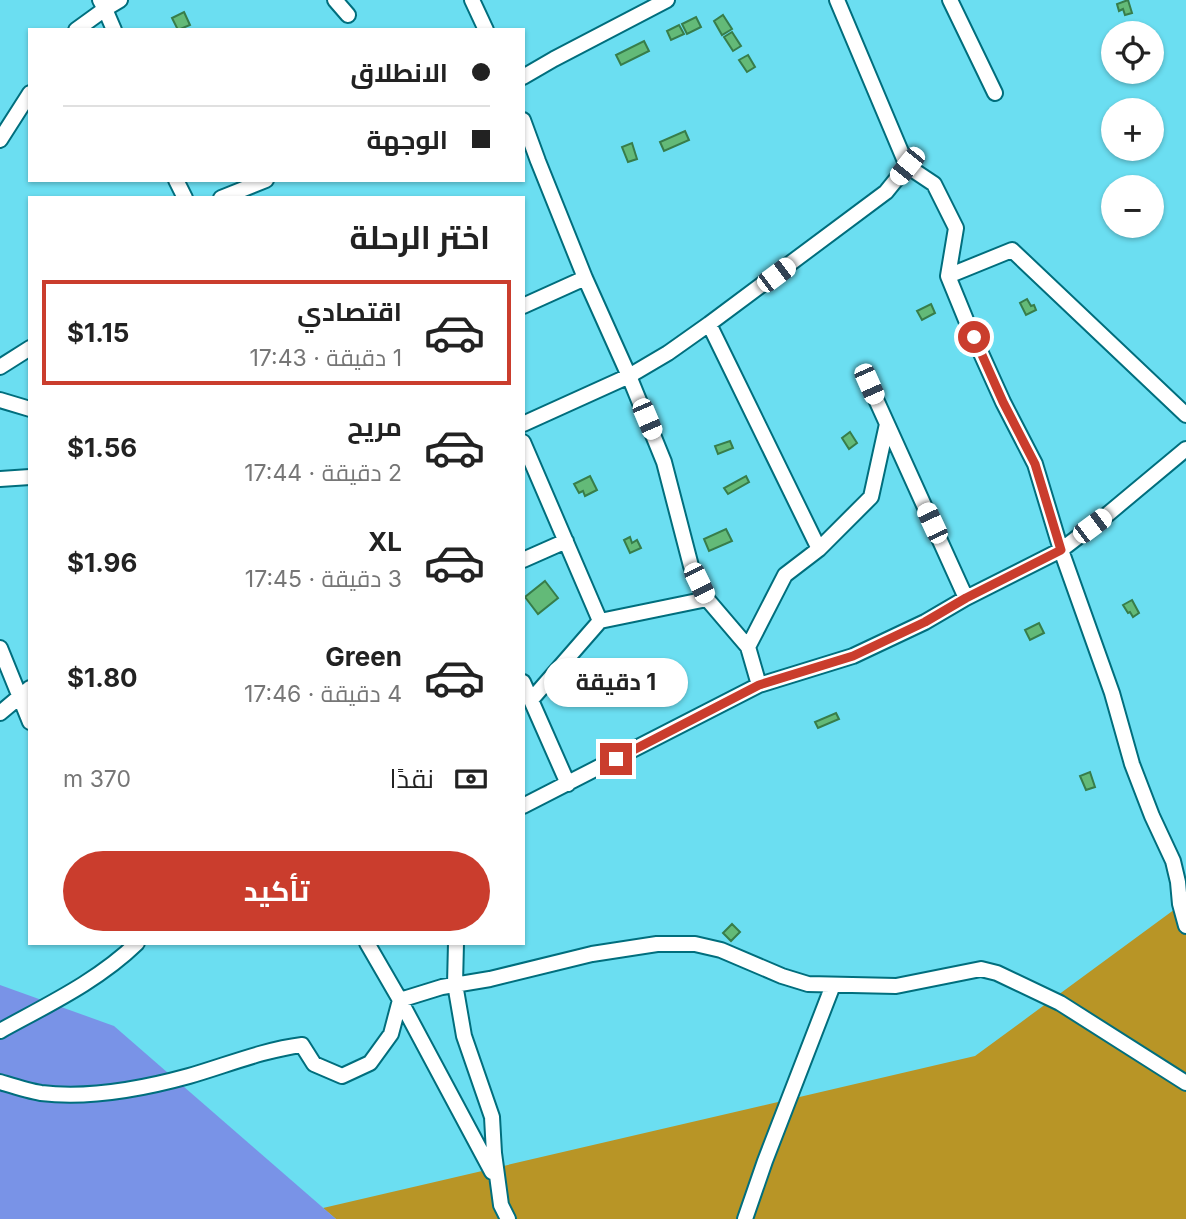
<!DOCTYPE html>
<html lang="ar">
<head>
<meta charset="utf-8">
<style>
	:root { --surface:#fff; --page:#f6f6f6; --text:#222; --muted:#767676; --line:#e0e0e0; --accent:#ca3d2d }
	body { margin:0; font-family:Inter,Cairo,sans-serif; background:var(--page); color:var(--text); direction:rtl; height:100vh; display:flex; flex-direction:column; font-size:26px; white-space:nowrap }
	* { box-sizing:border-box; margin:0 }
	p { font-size:23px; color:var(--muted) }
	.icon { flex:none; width:38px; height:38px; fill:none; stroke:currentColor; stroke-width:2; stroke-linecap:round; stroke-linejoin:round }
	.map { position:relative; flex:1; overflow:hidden; direction:ltr }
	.side { position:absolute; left:28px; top:196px; width:497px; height:749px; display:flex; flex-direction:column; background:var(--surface); border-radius:0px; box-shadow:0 2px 5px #0004; direction:rtl }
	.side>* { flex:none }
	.top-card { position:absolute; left:28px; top:28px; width:497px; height:154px; border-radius:0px; box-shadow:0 2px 5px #0004; direction:rtl; display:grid; align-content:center; height:154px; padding:0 35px; background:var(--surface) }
	.controls { position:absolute; left:1101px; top:21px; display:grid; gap:14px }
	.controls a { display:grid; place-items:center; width:63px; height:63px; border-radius:50%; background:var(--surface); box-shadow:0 2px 5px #0004; font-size:35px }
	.end { position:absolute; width:32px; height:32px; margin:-16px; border:9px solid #ca3d2d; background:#fff; box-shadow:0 0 0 4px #fff }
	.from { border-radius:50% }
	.bubble { position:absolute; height:49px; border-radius:24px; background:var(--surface); box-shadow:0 2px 5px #0004; font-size:23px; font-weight:700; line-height:49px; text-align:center; direction:rtl }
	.car { position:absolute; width:21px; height:42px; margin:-21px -10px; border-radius:9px; box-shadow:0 0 5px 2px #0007; background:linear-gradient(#fff 24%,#345 0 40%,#fff 0 76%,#345 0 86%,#fff 0) }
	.top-card b { display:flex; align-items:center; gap:24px; height:66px; font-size:26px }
	.top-card b+b { border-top:2px solid var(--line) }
	.top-card i { width:18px; height:18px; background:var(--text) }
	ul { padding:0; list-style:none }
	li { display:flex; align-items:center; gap:21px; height:105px; margin:0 14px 10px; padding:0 21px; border:4px solid transparent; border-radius:0px }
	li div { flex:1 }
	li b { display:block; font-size:26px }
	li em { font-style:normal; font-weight:700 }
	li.current { border-color:var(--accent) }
	li>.icon { width:63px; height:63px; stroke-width:1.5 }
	h2 { padding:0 35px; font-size:32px; line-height:84px }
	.pay { display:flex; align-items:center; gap:18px; height:77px; padding:0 35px; font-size:26px }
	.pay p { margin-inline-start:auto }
	.button { display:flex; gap:14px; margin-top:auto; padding:14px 35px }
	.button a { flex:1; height:80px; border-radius:42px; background:var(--accent); color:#fff; font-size:28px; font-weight:700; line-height:80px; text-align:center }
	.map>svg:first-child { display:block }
	.green { fill:#b89526 }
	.water { fill:#7993e7 }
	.building { fill:#63ba78; stroke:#377d4a; stroke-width:2 }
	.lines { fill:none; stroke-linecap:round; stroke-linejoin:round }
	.minor-casing { stroke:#006e7d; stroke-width:18 }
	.minor { stroke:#fff; stroke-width:14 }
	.route { stroke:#ca3d2d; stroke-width:9 }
</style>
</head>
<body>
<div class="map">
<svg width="1186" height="1219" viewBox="0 0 1186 1219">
	<rect width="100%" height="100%" fill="#6bdef1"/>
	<path class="green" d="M1186,901V1219H336L323,1208L975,1056Z"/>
	<path class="water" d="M0,985L114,1026L336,1219H0Z"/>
	<path class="building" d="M1128,0L1132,13L1125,15L1123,9L1119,11L1117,4Z
		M184,12L190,25L178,30L172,18Z
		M723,15L732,29L722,35L714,21Z
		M696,17L701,27L687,34L682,24Z
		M679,25L684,34L671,40L667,31Z
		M732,32L741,46L733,51L724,37Z
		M644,41L649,51L621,65L616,55Z
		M748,55L755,67L747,72L739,60Z
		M685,131L689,140L664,151L660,142Z
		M632,143L637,159L628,162L622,147Z
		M1027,299L1031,306L1034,305L1036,310L1026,315L1020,303Z
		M931,304L935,313L922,320L917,311Z
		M850,432L857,443L849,449L842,438Z
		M730,441L733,448L718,454L715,446Z
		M590,476L597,490L585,496L583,491L579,493L574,484Z
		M746,476L749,482L728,494L724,488Z
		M726,529L732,541L709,551L704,539Z
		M630,537L632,543L637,540L641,548L630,553L624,540Z
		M545,581L558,598L538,614L525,597Z
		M1132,600L1139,613L1133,617L1130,612L1128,613L1123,605Z
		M1039,623L1044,633L1030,640L1025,630Z
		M836,713L839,719L818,728L815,722Z
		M1090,772L1095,787L1086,790L1080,776Z
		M732,924L740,932L731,941L723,933Z"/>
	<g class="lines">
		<g class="minor-casing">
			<path id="minor" d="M335,0L348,15
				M472,0L486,30
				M837,0L907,166L934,184L956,228L948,276L966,320L1003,402L1035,464L1061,550L1112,693L1132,764L1152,816L1173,861L1178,882L1180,904L1186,926
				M950,0L995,93
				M76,30L105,9L100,0
				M114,30L105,9L120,0
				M523,77L554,59L667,0
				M523,120L538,161L585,278L629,376L664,462L691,566L707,599L748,647L759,685
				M0,140L30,93
				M176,180L185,198
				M221,198L266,180
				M948,276L1012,250L1186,415
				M523,306L585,278
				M709,324L819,549
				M0,367L30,348
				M869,384L966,598
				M0,400L30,409
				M523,424L629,376L668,353L709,324L886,192L907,166
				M523,442L600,621
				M0,479L30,477
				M523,560L566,541
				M748,647L785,575L819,549L871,497L887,424
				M0,648L30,722
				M523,682L568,784
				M531,700L600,621L707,599
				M0,713L30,688
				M523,806L759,685L853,656L925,622L966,598L1061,550L1108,514L1186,449
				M367,943L400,1000L492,1172
				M456,943L455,984L464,1036L492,1117L494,1153L501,1205L508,1219
				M0,1031C47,1005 98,981 137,943
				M0,1082C13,1086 28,1091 41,1093C90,1099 142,1089 189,1076C227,1065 263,1050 302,1045L314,1064L342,1076L370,1063L391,1034L400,1000L442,987L490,979L592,954L657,944H695L721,950L782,976L808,984L896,986L981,969L997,973L1060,1003L1186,1083
				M745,1219L765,1161L833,985"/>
		</g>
		<use href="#minor" class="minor"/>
	</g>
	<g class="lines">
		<path class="route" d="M616,759L759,685L853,656L925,622L966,598L1061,550L1035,464L1003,402L974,337"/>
	</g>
</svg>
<div class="controls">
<a><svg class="icon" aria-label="locate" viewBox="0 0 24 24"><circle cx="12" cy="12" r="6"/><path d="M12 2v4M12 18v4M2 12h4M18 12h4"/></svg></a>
<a>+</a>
<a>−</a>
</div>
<i class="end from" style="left:974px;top:337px"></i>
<i class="end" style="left:616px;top:759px"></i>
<div class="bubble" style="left:544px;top:658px;width:144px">1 دقيقة</div>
<i class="car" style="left:907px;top:166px;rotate:219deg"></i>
<i class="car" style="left:776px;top:275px;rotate:53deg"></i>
<i class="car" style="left:869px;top:384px;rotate:156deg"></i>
<i class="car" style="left:647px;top:419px;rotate:157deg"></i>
<i class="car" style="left:932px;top:523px;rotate:335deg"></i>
<i class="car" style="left:1092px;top:526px;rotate:53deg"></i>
<i class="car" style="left:699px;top:583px;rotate:154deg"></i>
<div class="top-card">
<b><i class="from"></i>الانطلاق</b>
<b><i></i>الوجهة</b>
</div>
<section class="side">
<h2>اختر الرحلة</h2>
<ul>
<li class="current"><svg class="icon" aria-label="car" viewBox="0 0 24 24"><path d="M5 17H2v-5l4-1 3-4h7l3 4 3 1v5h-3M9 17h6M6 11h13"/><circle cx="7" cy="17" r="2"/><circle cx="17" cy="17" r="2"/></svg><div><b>اقتصادي</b><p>1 دقيقة · 17:43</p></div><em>$1.15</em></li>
<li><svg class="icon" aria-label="car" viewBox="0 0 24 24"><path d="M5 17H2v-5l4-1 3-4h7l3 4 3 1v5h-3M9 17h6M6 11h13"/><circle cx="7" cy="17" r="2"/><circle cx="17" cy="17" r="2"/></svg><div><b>مريح</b><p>2 دقيقة · 17:44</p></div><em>$1.56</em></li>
<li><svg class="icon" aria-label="car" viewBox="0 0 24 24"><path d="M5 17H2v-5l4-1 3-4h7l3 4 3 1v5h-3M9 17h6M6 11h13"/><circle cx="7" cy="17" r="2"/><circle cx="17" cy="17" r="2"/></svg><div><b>XL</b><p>3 دقيقة · 17:45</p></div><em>$1.96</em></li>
<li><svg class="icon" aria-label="car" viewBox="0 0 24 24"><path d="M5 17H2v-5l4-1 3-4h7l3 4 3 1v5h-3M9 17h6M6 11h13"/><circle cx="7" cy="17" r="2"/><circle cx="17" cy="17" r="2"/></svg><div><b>Green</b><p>4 دقيقة · 17:46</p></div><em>$1.80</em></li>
</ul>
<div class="pay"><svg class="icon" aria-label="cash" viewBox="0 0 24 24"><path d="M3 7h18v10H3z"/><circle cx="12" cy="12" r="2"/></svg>نقدًا<p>370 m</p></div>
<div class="button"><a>تأكيد</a></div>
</section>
</div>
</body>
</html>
